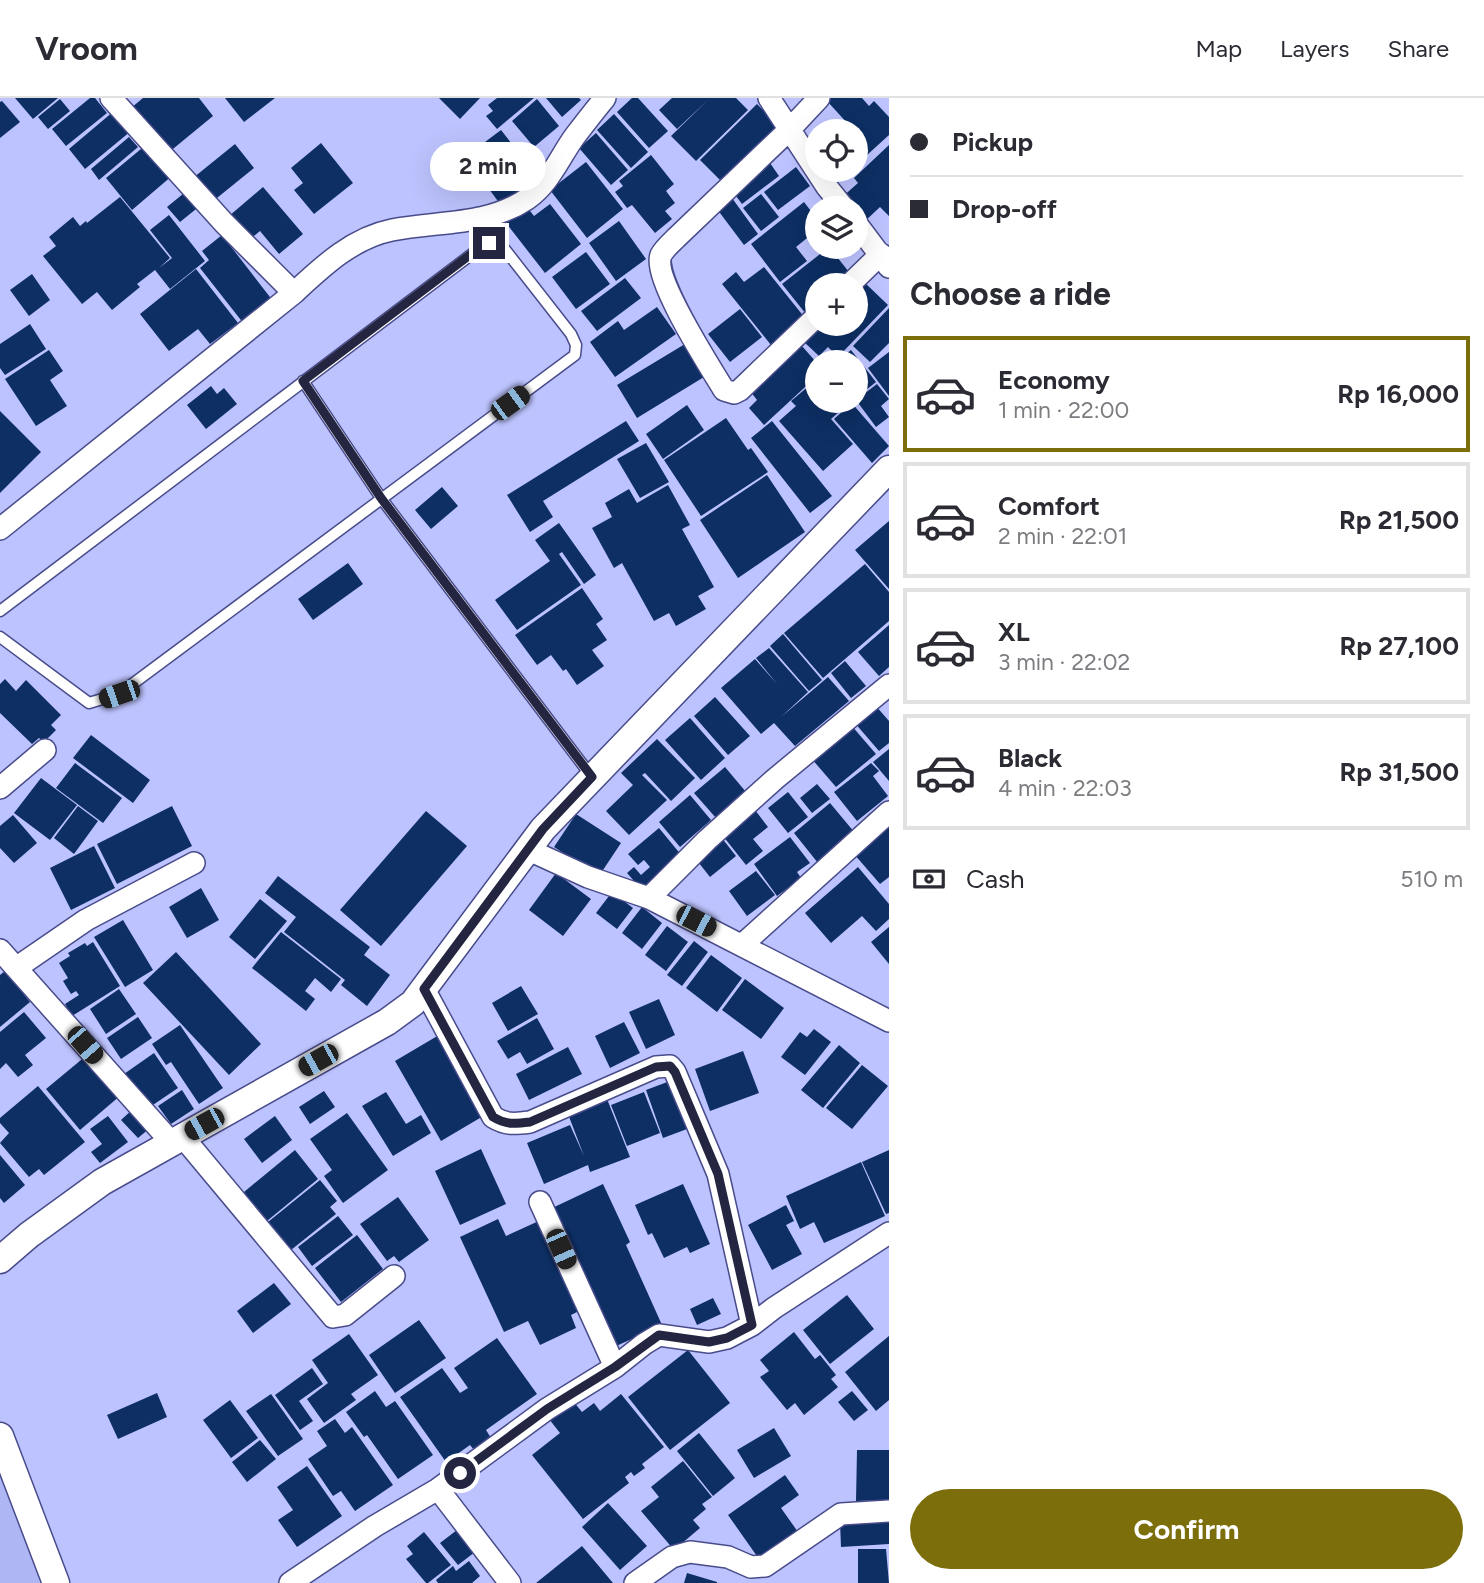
<!DOCTYPE html>
<html lang="en">
<head>
<meta charset="utf-8">
<style>
	:root { --surface:#fff; --page:#f7f7f7; --text:#2b2b33; --muted:#7c7c81; --line:#e1e1e2; --accent:#7d6e0c }
	body { margin:0; font-family:Figtree,sans-serif; background:var(--page); color:var(--text); height:100vh; display:flex; flex-direction:column; font-size:26px; white-space:nowrap }
	* { box-sizing:border-box; margin:0 }
	p { font-size:23px; color:var(--muted) }
	.icon { flex:none; width:38px; height:38px; fill:none; stroke:currentColor; stroke-width:2; stroke-linecap:round; stroke-linejoin:round }
	.map { position:relative; flex:1; overflow:hidden }
	.drawer { display:flex; flex-direction:column; background:var(--surface); width:595px }
	.drawer>* { flex:none }
	.hud { display:grid; align-content:center; height:154px; padding:0 21px; background:var(--surface) }
	.fabs { position:absolute; left:805px; top:21px; display:grid; gap:14px }
	.fabs a { display:grid; place-items:center; width:63px; height:63px; border-radius:50%; background:var(--surface); box-shadow:0 7px 28px #0002; font-size:35px }
	.end { position:absolute; width:32px; height:32px; margin:-16px; border:9px solid #232541; background:#fff; box-shadow:0 0 0 4px #fff }
	.from { border-radius:50% }
	.bubble { position:absolute; height:49px; border-radius:24px; background:var(--surface); box-shadow:0 7px 28px #0002; font-size:23px; font-weight:700; line-height:49px; text-align:center }
	.car { position:absolute; width:21px; height:42px; margin:-21px -10px; border-radius:9px; box-shadow:0 0 5px 2px #0007; background:linear-gradient(#222 24%,#8ab4d8 0 40%,#222 0 76%,#8ab4d8 0 86%,#222 0) }
	.hud b { display:flex; align-items:center; gap:24px; height:66px; font-size:26px }
	.hud b+b { border-top:2px solid var(--line) }
	.hud i { width:18px; height:18px; background:var(--text) }
	ul { padding:0; list-style:none }
	li { display:flex; align-items:center; gap:21px; height:116px; margin:0 14px 10px; padding:0 7px; border:4px solid var(--line); border-radius:0px }
	li div { flex:1 }
	li b { display:block; font-size:26px }
	li em { font-style:normal; font-weight:700 }
	li.current { border-color:var(--accent) }
	li>.icon { width:63px; height:63px; stroke-width:1.5 }
	h2 { padding:0 21px; font-size:32px; line-height:84px }
	.pay { display:flex; align-items:center; gap:18px; height:77px; padding:0 21px; font-size:26px }
	.pay p { margin-inline-start:auto }
	.primary-button { display:flex; gap:14px; margin-top:auto; padding:14px 21px }
	.primary-button a { flex:1; height:80px; border-radius:42px; background:var(--accent); color:#fff; font-size:28px; font-weight:700; line-height:80px; text-align:center }
	header { display:flex; align-items:center; gap:42px; box-sizing:border-box; height:98px; padding:0 35px; background:var(--surface); border-bottom:2px solid var(--line) }
	header strong { font-size:33px }
	nav { display:flex; gap:38px; margin-inline-start:auto; font-size:24px }
	main { display:flex; flex:1; min-height:0 }
	.map>svg:first-child { display:block }
	.built { fill:#afb6f4 }
	.building { fill:#0d2f64 }
	.lines { fill:none; stroke-linecap:round; stroke-linejoin:round }
	.service-casing { stroke:#494c8b; stroke-width:13 }
	.minor-casing { stroke:#494c8b; stroke-width:24 }
	.tertiary-casing { stroke:#494c8b; stroke-width:29 }
	.service { stroke:#fff; stroke-width:10 }
	.minor { stroke:#fff; stroke-width:21 }
	.tertiary { stroke:#fff; stroke-width:26 }
	.route { stroke:#232541; stroke-width:9 }
</style>
</head>
<body>
<header>
<strong>Vroom</strong>
<nav><a>Map</a><a>Layers</a><a>Share</a></nav>
</header>
<main>
<div class="map">
<svg width="889" height="1485" viewBox="0 0 889 1485">
	<rect width="100%" height="100%" fill="#bdc3fe"/>
	<path class="built" d="M8,1375L40,1485H0V1376Z"/>
	<path class="building" d="M15,0H58L33,21Z
		M90,0H95L107,15L66,48L52,31Z
		M143,0H199L213,18L168,55L131,10Z
		M225,0H275L244,24Z
		M439,0H480L460,21Z
		M497,0H534L497,31L486,18L493,13L488,7Z
		M546,0H579L581,2L562,19Z
		M632,0H638L668,33L649,50L617,14Z
		M672,0H736L748,12L696,63L671,38L708,2L677,31L659,12Z
		M830,0H862L869,8L874,3L889,19V37L856,67V33H841L848,26L827,3Z
		M60,1L70,13L48,31L38,19Z
		M537,1L559,28L534,49L512,23Z
		M2,3L20,24L0,40V4Z
		M757,6L783,32L726,88L700,62Z
		M114,13L131,33L85,71L69,51Z
		M614,16L648,54L631,70L597,32Z
		M501,32L515,50L474,81L461,62Z
		M596,35L628,72L611,87L579,50Z
		M129,39L138,49L99,82L91,71Z
		M321,45L353,85L314,116L294,92L303,85L291,70Z
		M147,46L173,77L132,112L106,80Z
		M235,46L254,70L212,104L193,80Z
		M889,47V118L880,109L863,125L856,117V110H849L840,101L858,85L854,80Z
		M516,53L536,80L500,106L481,80Z
		M651,57L674,86L666,93L675,105L665,113L672,121L655,135L632,107L627,110L615,94L623,88L619,83Z
		M586,64L623,111L587,140L550,92Z
		M770,65L779,78L742,106L733,94Z
		M796,69L810,88L778,112L764,94Z
		M263,89L303,136L279,156L260,133L249,142L229,118Z
		M189,91L201,107L180,124L167,109Z
		M761,96L779,119L761,133L743,110Z
		M120,99L170,160L159,170L172,160L150,132L169,117L205,163L170,191L155,172L137,186L140,189L112,212L97,194L82,206L43,158L56,148L49,139L73,119L80,128L86,123L87,125Z
		M732,100L758,136L744,147L717,111Z
		M804,104L817,121V132L796,149L807,163L780,184L751,146Z
		M550,106L581,146L545,175L506,125L527,109L534,118Z
		M619,123L646,161L616,183L589,145Z
		M222,137L273,203L244,226L200,170L209,162L202,153Z
		M829,149L853,179L842,187H817V207L806,216L782,186Z
		M586,154L610,186L576,211L552,179Z
		M764,169L805,220L771,247L722,186L736,174L744,184Z
		M196,171L238,225L210,246L198,231L169,253L140,216Z
		M32,176L50,202L29,218L10,192Z
		M625,180L641,200L597,233L581,213Z
		M863,183L888,207L838,259L828,249L819,258L803,243L820,226H856V190Z
		M657,209L676,236L615,279L590,244L618,223L624,232Z
		M889,210V245L870,264L853,248Z
		M740,211L762,239L730,264L708,236Z
		M30,226L46,251L5,277L0,270V246Z
		M685,246L704,279L637,320L617,287Z
		M801,247L817,265V278L764,327L749,310L757,302L750,293Z
		M49,252L63,273L50,282L67,308L36,328L5,281Z
		M851,252L876,284L856,300V264H836Z
		M889,254V298L868,270Z
		M817,281V303H832L840,313L831,321L853,346L823,373L779,323L796,308L791,303Z
		M877,286L889,301L881,308L889,319L876,329L856,302Z
		M211,288L217,296L224,290L237,306L206,331L187,307Z
		M843,303H850L889,348L872,365L834,321L843,313L838,307Z
		M687,307L704,332L663,361L646,336Z
		M0,313L41,354L0,395Z
		M726,320L748,352L751,350L768,374L701,418L664,362Z
		M626,323L639,343L543,403L553,419L530,434L507,397Z
		M772,323L832,398L810,415L751,340Z
		M646,345L669,384L640,400L617,361Z
		M767,377L805,434L738,480L700,422Z
		M668,387L690,427L682,431L714,489L698,498L706,511L676,528L669,515L654,523L622,465L614,470L592,430L612,419L605,405L629,391L637,405Z
		M442,389L458,408L431,431L415,412Z
		M889,423V491L855,452Z
		M559,425L596,477L584,486L562,454L559,456L581,487L517,532L495,502L550,463L535,442Z
		M348,465L363,486L313,522L298,501Z
		M865,466L889,494V523L823,580L784,535Z
		M582,490L603,521L596,526L607,542L592,552L604,568L577,587L566,571L563,573L551,557L537,567L515,537Z
		M889,527V569L879,578L858,554Z
		M783,536L822,582L809,593L770,548Z
		M769,550L808,594L781,619L828,579L849,603L795,648L774,625L761,636L721,590L755,561L777,586L756,560Z
		M845,563L866,588L851,600L831,575Z
		M5,581L16,593L26,582L61,617L51,627L56,632L44,644L39,640L32,646L0,615V586Z
		M715,599L750,638L728,657L694,618Z
		M875,607L889,623V645L879,653L854,624Z
		M690,620L725,660L701,682L665,642Z
		M851,627L876,656L836,689L811,660Z
		M91,637L150,682L133,705L73,660Z
		M657,641L695,680L671,703L645,675L642,677L667,702L629,737L606,713L633,687L621,675Z
		M889,651V683L873,664Z
		M75,665L122,700L103,725L56,690Z
		M871,665L879,673L873,678L888,698L857,723L834,694Z
		M725,669L746,694L716,720L694,695Z
		M41,680L77,707L50,742L14,715Z
		M817,686L830,701L812,715L800,700Z
		M788,694L808,719L788,735L768,710Z
		M690,697L711,722L680,749L659,724Z
		M830,705L855,735L818,765L794,735Z
		M78,708L98,723L74,756L54,740Z
		M172,708L192,748L117,786L97,746Z
		M755,712L768,729L753,741L763,753L746,767L723,738Z
		M426,713L467,748L381,848L340,812Z
		M576,716L621,745L599,778L554,749Z
		M13,717L37,745L14,765L0,750V728Z
		M889,726V779L880,786L854,756Z
		M659,730L682,758L642,792L627,775L634,769L641,777L650,769L644,762L638,767L628,756Z
		M721,739L736,758L710,779L695,760Z
		M790,739L810,765L797,774L801,780L777,798L754,766Z
		M94,748L115,790L71,812L50,770Z
		M858,769L889,806V821L876,833L862,818L831,845L805,815Z
		M756,773L775,797L747,818L729,793Z
		M556,775L591,801L563,838L529,812Z
		M278,778L370,849L364,857L390,877L367,908L341,887L345,882L284,834L296,819L265,795Z
		M201,790L219,822L187,840L169,809Z
		M612,794L633,810L617,831L596,815Z
		M260,801L287,823L255,861L229,839Z
		M642,809L662,825L642,851L622,835Z
		M123,822L153,872L125,889L94,839Z
		M667,828L688,844L666,873L645,857Z
		M889,829V866L871,844Z
		M281,834L341,881L331,894L315,880L305,893L315,901L306,913L252,870Z
		M694,843L708,854L682,888L667,877Z
		M93,844L120,888L72,918L65,906L79,897L76,893L71,896L63,883L68,880L59,865L70,858L68,855L85,845L87,848Z
		M176,854L261,946L229,977L143,885Z
		M711,857L742,880L717,914L686,890Z
		M5,873L30,904L0,929V877Z
		M745,881L784,910L761,941L722,912Z
		M521,888L538,916L508,933L492,905Z
		M119,891L136,916L106,936L90,911Z
		M659,901L675,937L646,951L629,914Z
		M24,914L46,940L25,957L33,967L18,979L6,965L0,971V934Z
		M138,919L152,940L121,961L107,940Z
		M537,920L554,951L527,966L520,954L508,961L497,943Z
		M624,924L640,955L610,970L595,938Z
		M180,927L223,990L199,1006L171,964L166,967L152,946Z
		M814,931L831,944L805,977L781,959L800,934L807,939Z
		M439,937L485,1017L441,1043L395,963Z
		M839,947L860,965L823,1010L801,992Z
		M568,949L582,976L529,1002L516,976Z
		M743,953L759,995L710,1013L695,971Z
		M154,955L178,990L147,1011L124,976Z
		M87,957L121,997L80,1032L46,991Z
		M862,967L888,988L852,1031L826,1010Z
		M670,983L687,1031L663,1040L646,992Z
		M38,988L85,1044L44,1077L39,1071L29,1079L0,1045L9,1035L0,1025V1020Z
		M182,992L194,1011L171,1026L158,1008Z
		M324,993L335,1009L310,1026L299,1009Z
		M386,994L406,1026L421,1017L431,1035L393,1058L362,1008Z
		M644,994L660,1035L627,1048L611,1007Z
		M607,1001L630,1059L590,1074L588,1067L544,1086L527,1045L570,1027L584,1058L568,1016Z
		M133,1011L150,1030L138,1040L121,1022Z
		M347,1015L388,1072L343,1105L324,1078L332,1072L310,1041Z
		M108,1018L128,1044L100,1065L91,1054L102,1046L90,1031Z
		M275,1018L292,1042L262,1065L244,1041Z
		M481,1051L506,1106L460,1127L435,1073Z
		M295,1052L318,1081L267,1123L244,1094Z
		M889,1052V1115L886,1116L862,1064Z
		M0,1057L25,1087L4,1105L0,1100Z
		M861,1064L885,1118L824,1145L814,1124L800,1131L786,1098Z
		M320,1082L337,1103L330,1109L336,1116L291,1152L268,1124Z
		M603,1086L630,1144L626,1147L662,1227L612,1250L548,1112Z
		M683,1086L710,1146L690,1155L687,1149L664,1160L652,1135L648,1137L635,1107Z
		M398,1099L429,1142L399,1164L394,1158L387,1163L360,1126Z
		M786,1107L794,1123L786,1127L802,1156L772,1172L748,1127Z
		M338,1118L353,1137L312,1168L298,1149Z
		M498,1121L506,1138L541,1122L583,1211L571,1217L576,1230L540,1247L528,1223L504,1234L460,1139Z
		M357,1137L383,1171L341,1204L315,1170Z
		M274,1185L291,1206L253,1235L237,1213Z
		M847,1197L874,1231L830,1266L803,1232Z
		M713,1200L721,1216L697,1227L690,1211Z
		M419,1222L446,1260L395,1295L369,1257Z
		M794,1234L815,1261L820,1257L836,1277L831,1281L838,1289L804,1317L795,1305L787,1312L760,1279L769,1273L760,1262Z
		M349,1236L378,1277L351,1296L356,1302L324,1325L307,1301L328,1285L312,1262Z
		M889,1238V1302L876,1313L845,1274Z
		M497,1240L537,1296L486,1332L491,1340L474,1352L470,1347L446,1364L400,1299L442,1270L460,1295L468,1290L454,1270Z
		M688,1252L730,1305L670,1352L628,1299Z
		M312,1270L323,1286L299,1303L313,1323L300,1332L275,1297Z
		M375,1293L386,1309L395,1303L433,1357L398,1381L367,1337L364,1339L346,1314Z
		M852,1293L868,1312L854,1323L838,1304Z
		M157,1295L167,1319L118,1341L107,1317Z
		M271,1296L303,1341L278,1358L246,1313Z
		M621,1296L664,1349L642,1366L645,1370L634,1378L631,1374L625,1379L629,1385L583,1421L532,1357L560,1335L549,1321L573,1303L582,1314L594,1305L600,1313Z
		M230,1302L258,1340L231,1360L203,1322Z
		M335,1321L345,1335L352,1329L393,1387L355,1413L341,1393L333,1398L308,1361L327,1348L317,1333Z
		M774,1330L791,1358L754,1380L737,1352Z
		M699,1335L735,1380L713,1398L677,1353Z
		M260,1342L276,1361L247,1384L232,1364Z
		M857,1352H889V1402L856,1403Z
		M683,1363L712,1399L702,1406L706,1411L693,1422L700,1430L674,1452L641,1413L659,1399L651,1389Z
		M307,1368L342,1418L297,1449L278,1422L293,1412L277,1389Z
		M785,1377L799,1397L781,1410L798,1434L759,1461L728,1417Z
		M608,1405L647,1448L620,1472L582,1429Z
		M889,1421V1446L841,1449L840,1424Z
		M457,1432L475,1454L458,1467L440,1445Z
		M424,1434L451,1467L428,1485H426L406,1461L413,1456L407,1448Z
		M582,1448L613,1485H536Z
		M858,1451H886L889,1485H858Z
		M469,1463L480,1478L472,1485H438L436,1482L453,1468L456,1473Z
		M687,1475L717,1484V1485H684Z"/>
	<g class="lines">
		<g class="service-casing">
			<path id="service" d="M303,283L381,400L592,679
				M0,513L484,147L496,146L503,149L571,236L576,247L575,257L119,596L89,605L0,539"/>
		</g>
		<g class="minor-casing">
			<path id="minor" d="M111,0L224,125L294,195
				M769,0L827,89L844,110
				M856,125L889,169
				M849,187L881,156
				M817,218L740,292L734,295L724,292C710,269 652,179 661,157C664,151 671,145 676,140L789,32L819,0
				M0,431L294,195C322,169 352,140 392,132C437,123 487,128 527,101C550,85 559,60 575,38C585,25 595,12 605,0
				M0,690L45,652
				M529,752L588,779L649,800L889,923
				M649,800L707,742L775,681L889,587
				M742,847L889,714
				M0,852L172,1045
				M16,870L86,822L194,765
				M424,891L493,1019C506,1027 515,1026 530,1024L656,969L670,968L675,974L718,1076L752,1227
				M182,1038L333,1219L345,1217L394,1178
				M540,1104L615,1269
				M438,1391L510,1485
				M290,1485L375,1428L438,1391L547,1311L615,1269L644,1246L659,1237L709,1244L727,1240L752,1227L774,1210L889,1135
				M635,1485L672,1459L690,1454L728,1459L751,1469L765,1468L841,1416L889,1413"/>
		</g>
		<g class="tertiary-casing">
			<path id="tertiary" d="M0,1162L29,1137L102,1084L387,924L413,905L543,731L889,371
				M0,1338L56,1485"/>
		</g>
		<use href="#service" class="service"/>
		<use href="#minor" class="minor"/>
		<use href="#tertiary" class="tertiary"/>
	</g>
	<g class="lines">
		<path class="route" d="M460,1375L547,1311L615,1269L659,1237L709,1244L727,1240L752,1227L718,1076L675,974L670,968L656,969L530,1024C515,1026 506,1027 493,1019L424,891L543,731L592,679L381,400L303,283L479,150L489,145"/>
	</g>
</svg>
<div class="fabs">
<a><svg class="icon" aria-label="locate" viewBox="0 0 24 24"><circle cx="12" cy="12" r="6"/><path d="M12 2v4M12 18v4M2 12h4M18 12h4"/></svg></a>
<a><svg class="icon" aria-label="layers" viewBox="0 0 24 24"><path d="M12 4l9 5-9 5-9-5zM3 14l9 5 9-5"/></svg></a>
<a>+</a>
<a>−</a>
</div>
<i class="end from" style="left:460px;top:1375px"></i>
<i class="end" style="left:489px;top:145px"></i>
<div class="bubble" style="left:430px;top:44px;width:116px">2 min</div>
<i class="car" style="left:510px;top:305px;rotate:54deg"></i>
<i class="car" style="left:119px;top:596px;rotate:251deg"></i>
<i class="car" style="left:696px;top:823px;rotate:117deg"></i>
<i class="car" style="left:85px;top:947px;rotate:139deg"></i>
<i class="car" style="left:318px;top:962px;rotate:241deg"></i>
<i class="car" style="left:204px;top:1026px;rotate:241deg"></i>
<i class="car" style="left:561px;top:1151px;rotate:156deg"></i>
</div>
<section class="drawer">
<div class="hud">
<b><i class="from"></i>Pickup</b>
<b><i></i>Drop-off</b>
</div>
<h2>Choose a ride</h2>
<ul>
<li class="current"><svg class="icon" aria-label="car" viewBox="0 0 24 24"><path d="M5 17H2v-5l4-1 3-4h7l3 4 3 1v5h-3M9 17h6M6 11h13"/><circle cx="7" cy="17" r="2"/><circle cx="17" cy="17" r="2"/></svg><div><b>Economy</b><p>1 min · 22:00</p></div><em>Rp 16,000</em></li>
<li><svg class="icon" aria-label="car" viewBox="0 0 24 24"><path d="M5 17H2v-5l4-1 3-4h7l3 4 3 1v5h-3M9 17h6M6 11h13"/><circle cx="7" cy="17" r="2"/><circle cx="17" cy="17" r="2"/></svg><div><b>Comfort</b><p>2 min · 22:01</p></div><em>Rp 21,500</em></li>
<li><svg class="icon" aria-label="car" viewBox="0 0 24 24"><path d="M5 17H2v-5l4-1 3-4h7l3 4 3 1v5h-3M9 17h6M6 11h13"/><circle cx="7" cy="17" r="2"/><circle cx="17" cy="17" r="2"/></svg><div><b>XL</b><p>3 min · 22:02</p></div><em>Rp 27,100</em></li>
<li><svg class="icon" aria-label="car" viewBox="0 0 24 24"><path d="M5 17H2v-5l4-1 3-4h7l3 4 3 1v5h-3M9 17h6M6 11h13"/><circle cx="7" cy="17" r="2"/><circle cx="17" cy="17" r="2"/></svg><div><b>Black</b><p>4 min · 22:03</p></div><em>Rp 31,500</em></li>
</ul>
<div class="pay"><svg class="icon" aria-label="cash" viewBox="0 0 24 24"><path d="M3 7h18v10H3z"/><circle cx="12" cy="12" r="2"/></svg>Cash<p>510 m</p></div>
<div class="primary-button"><a>Confirm</a></div>
</section>
</main>
</body>
</html>
